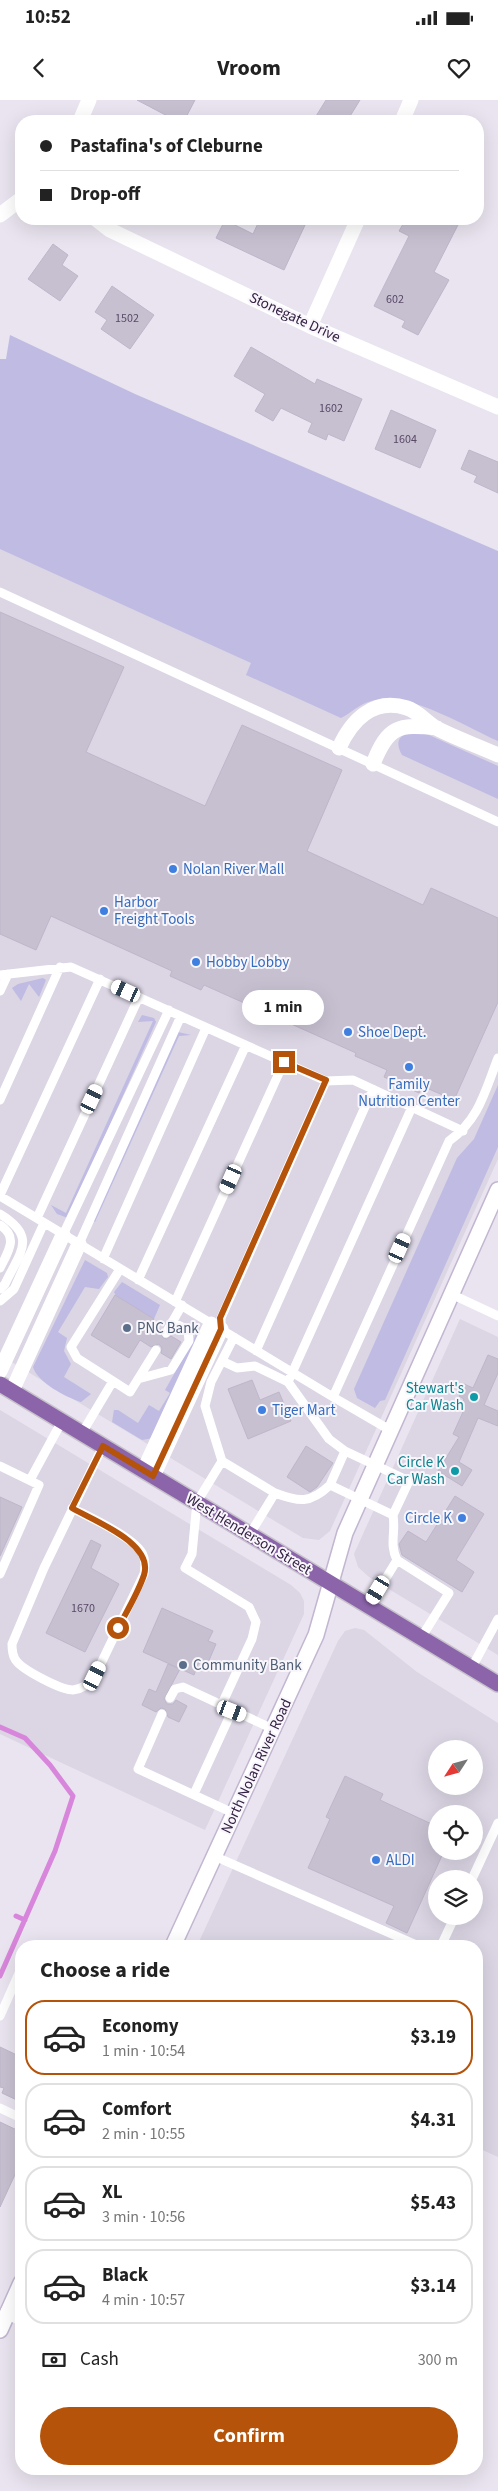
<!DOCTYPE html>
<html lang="en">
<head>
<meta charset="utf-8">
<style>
	:root { --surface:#fff; --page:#f6f6f6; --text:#222; --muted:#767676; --line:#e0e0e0; --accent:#b45309 }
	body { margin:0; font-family:"Source Sans 3",sans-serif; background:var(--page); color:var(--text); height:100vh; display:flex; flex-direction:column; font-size:19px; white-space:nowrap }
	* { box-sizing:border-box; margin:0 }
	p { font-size:16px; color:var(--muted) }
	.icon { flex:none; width:28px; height:28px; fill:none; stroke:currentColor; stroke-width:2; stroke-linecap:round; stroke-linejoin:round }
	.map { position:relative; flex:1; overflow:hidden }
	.sheet { position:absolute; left:15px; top:1840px; width:468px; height:535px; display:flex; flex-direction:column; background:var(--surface); border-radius:20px; box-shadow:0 5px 20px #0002 }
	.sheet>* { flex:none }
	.top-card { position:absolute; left:15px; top:15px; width:469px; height:110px; border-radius:20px; box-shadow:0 5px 20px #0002; display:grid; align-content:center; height:110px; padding:0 25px; background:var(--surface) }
	.needle { width:32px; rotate:234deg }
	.tools { position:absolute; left:428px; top:1640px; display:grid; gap:10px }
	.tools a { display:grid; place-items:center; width:55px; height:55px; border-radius:50%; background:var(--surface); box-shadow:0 5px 20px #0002; font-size:25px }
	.end { position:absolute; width:22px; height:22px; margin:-11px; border:6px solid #b45309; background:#fff; box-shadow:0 0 0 2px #fff }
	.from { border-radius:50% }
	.bubble { position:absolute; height:35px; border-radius:18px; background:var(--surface); box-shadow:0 5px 20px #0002; font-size:16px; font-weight:700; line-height:35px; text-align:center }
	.car { position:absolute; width:15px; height:30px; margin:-15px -8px; border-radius:6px; box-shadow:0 0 4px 1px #0007; background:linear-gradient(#fff 24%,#345 0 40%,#fff 0 76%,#345 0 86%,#fff 0) }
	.top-card b { display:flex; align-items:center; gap:18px; height:48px; font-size:19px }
	.top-card b+b { border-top:1px solid var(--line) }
	.top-card i { width:12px; height:12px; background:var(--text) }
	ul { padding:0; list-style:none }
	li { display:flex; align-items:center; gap:15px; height:75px; margin:0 10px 8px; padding:0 15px; border:2px solid var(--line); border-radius:20px }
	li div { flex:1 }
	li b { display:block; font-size:19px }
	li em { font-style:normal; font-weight:700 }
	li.active { border-color:var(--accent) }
	li>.icon { width:45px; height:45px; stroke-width:1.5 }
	h2 { padding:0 25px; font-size:22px; line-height:60px }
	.pay { display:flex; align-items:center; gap:12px; height:55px; padding:0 25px; font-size:19px }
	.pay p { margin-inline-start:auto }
	.cta { display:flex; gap:10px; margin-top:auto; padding:10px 25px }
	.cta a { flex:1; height:58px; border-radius:30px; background:var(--accent); color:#fff; font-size:20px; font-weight:700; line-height:58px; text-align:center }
	.status { display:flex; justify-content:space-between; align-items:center; height:35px; padding:0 25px; background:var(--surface); direction:ltr }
	.status svg { height:14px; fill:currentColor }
	header { display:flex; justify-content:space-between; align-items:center; height:65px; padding:0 25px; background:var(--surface); font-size:22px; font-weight:700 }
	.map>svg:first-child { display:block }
	.built { fill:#dbd5e4; fill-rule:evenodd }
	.green { fill:#bfbbe3 }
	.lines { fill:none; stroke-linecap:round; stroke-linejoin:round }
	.stream { stroke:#d886db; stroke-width:5 }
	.building { fill:#c7c0d1; stroke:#beb6ca }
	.secondary-casing { stroke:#c2b6d1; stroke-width:18 }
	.primary-casing { stroke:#c6c1cb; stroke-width:18 }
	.lane { stroke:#fff; stroke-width:9 }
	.street { stroke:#fff; stroke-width:15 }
	.secondary { stroke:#fff; stroke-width:15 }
	.primary { stroke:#8b64aa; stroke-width:15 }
	.route { stroke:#b45309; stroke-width:6 }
	.shop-dot { fill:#3f7fe0; stroke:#f8f6fb; stroke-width:2 }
	.service-dot { fill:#5c6f8a; stroke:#f8f6fb; stroke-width:2 }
	.culture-dot { fill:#0f9aa8; stroke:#f8f6fb; stroke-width:2 }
	.labels { text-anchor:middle; stroke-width:4; stroke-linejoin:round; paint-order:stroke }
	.number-label { font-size:12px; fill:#594967 }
	.street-label { font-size:15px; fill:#342144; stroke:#f8f6fb }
	.shop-label { font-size:15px; fill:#366cbe; stroke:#f8f6fb; text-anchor:start }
	.service-label { font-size:15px; fill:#4e5e75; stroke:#f8f6fb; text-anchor:start }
	.culture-label { font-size:15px; fill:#0d838f; stroke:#f8f6fb; text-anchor:end }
</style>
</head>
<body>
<div class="status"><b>10:52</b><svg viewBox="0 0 49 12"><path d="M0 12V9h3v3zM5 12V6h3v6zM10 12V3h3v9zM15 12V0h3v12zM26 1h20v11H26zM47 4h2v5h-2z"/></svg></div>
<header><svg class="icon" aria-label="back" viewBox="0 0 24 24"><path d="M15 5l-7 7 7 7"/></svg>Vroom<svg class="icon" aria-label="heart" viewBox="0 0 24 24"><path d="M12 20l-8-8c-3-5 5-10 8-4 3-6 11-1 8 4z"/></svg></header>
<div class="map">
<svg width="498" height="2391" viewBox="0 0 498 2391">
	<rect width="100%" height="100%" fill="#e9e4ef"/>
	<path class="built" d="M0,418L498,638V1059L330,1431L319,1440L303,1438L0,1255Z
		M460,1219L498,1237V1555L369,1477L358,1467L354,1454Z
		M0,1310L291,1485L300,1493L304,1501V1514L298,1527L205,1730L0,1634Z
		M355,1528L364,1530L417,1572L498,1623V2057L476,2047V1846H197L338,1541L345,1531ZM436,1649H474V1686H436ZM436,1714H474V1751H436ZM436,1779H474V1816H436Z"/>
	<path class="green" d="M10,235L135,294L498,451V641C464,626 408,590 371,601C359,604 351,613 341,618L246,575L251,563L0,449V259H6Z
		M420,631L498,666V699L402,655C392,637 404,633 420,631Z
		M43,878L46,880L39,897L29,884L21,901L12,888L18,884Z
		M142,915L154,918L156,922L68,1118L57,1114L51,1105L66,1113L153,921L138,922Z
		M178,932L191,935L179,936L95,1122L93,1121Z
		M498,985V1047L385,1300L380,1301L375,1308L357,1298L354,1289L457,1058L474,1039Z
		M85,1160L107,1173L108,1177L99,1189L85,1187L58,1232L67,1238L64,1251L71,1264L64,1277L91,1294L81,1302C66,1297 38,1283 33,1267Z
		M122,1182L160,1205L154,1219L116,1196L114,1192Z
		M198,1229L200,1234L153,1338L142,1340L112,1322L114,1310H118L138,1323L149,1305L159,1311L170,1293L165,1290L193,1241Z"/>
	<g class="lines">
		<path class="stream" d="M0,1627L25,1638L50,1665L73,1696L55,1751L0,1876
			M16,1816L25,1820"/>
	</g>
	<path class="building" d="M137,0H195L184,21H177Z
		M326,0H360L347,21H313Z
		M260,119H297L306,123L284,170L216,138L225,120L253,134Z
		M406,119H461L434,172L449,180L418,235L402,227L405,221L374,206L409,136L399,131Z
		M53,144L68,155L62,165L78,176L60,201L28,179Z
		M112,186L154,215L130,249L101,229L107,220L95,212Z
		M251,247L315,284L317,279L362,299L344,341L328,334L326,340L308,332L312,323L281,308L273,321L255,311L265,294L234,276Z
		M391,310L436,330L420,368L375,349Z
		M469,350L498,362V393L474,382L477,376L461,369Z
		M0,512L124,567L86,652L205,706L242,625L342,670L307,751L423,805L431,788L498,818V902L454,1000L422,986L419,993L384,977L387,970L355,956L356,953L204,885L201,890L170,876L172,871L51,816L36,850L0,834Z
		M115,1195L154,1219L151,1224L161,1230L163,1238L167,1239L171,1236L181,1242L171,1259L161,1253L162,1248L159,1244L151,1247L140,1240L129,1258L91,1235Z
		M488,1255L498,1259V1273L484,1305L498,1311V1326L478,1318L459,1362L472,1370L462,1386L438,1371L459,1337L453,1334L463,1312L459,1310L464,1299L459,1296L464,1284L473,1288Z
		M252,1280L260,1300L279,1292L291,1321L248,1339L228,1289Z
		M306,1346L333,1363L317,1387L310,1392L287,1377Z
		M455,1396L484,1414L456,1460L474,1472L462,1492L402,1455L399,1444L408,1431L426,1442Z
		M0,1397L22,1407L0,1456Z
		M91,1440L101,1445L91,1468L119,1484L85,1552L46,1533Z
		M162,1508L213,1531L208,1541L216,1544L207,1565L202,1562L198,1564L194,1575L143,1552Z
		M168,1564L180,1569L164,1599L167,1604H173L176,1600L187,1606L179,1622L168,1617L165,1609L161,1608L156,1612L142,1605L149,1589L156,1592Z
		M345,1676L383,1694L380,1700L436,1726V1751H444L407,1833L386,1823L394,1806L308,1768L330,1719L326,1717Z
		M0,1947L21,1957V2002L2,1993L4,1988L0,1987Z
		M0,2022L21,2032V2066H19L0,2107Z"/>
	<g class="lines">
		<g class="secondary-casing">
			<path id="secondary" d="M173,1846L316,1535L345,1433L498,1090
				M0,2230L21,2183"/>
		</g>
		<g class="primary-casing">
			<path id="primary" d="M0,1284L498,1584"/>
		</g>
		<path class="lane" d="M0,492L498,722
			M0,875L71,867L326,981L353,980L463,1031
			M0,891L8,874
			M0,1000L60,867
			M0,1095L100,879
			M0,1096L333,1297L390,1330
			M0,1114C38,1137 20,1152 5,1184L0,1189
			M37,1118L139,897
			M0,1125C19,1137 8,1152 0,1168
			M63,1135L169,910
			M79,1144L181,916
			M103,1159L206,928
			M138,1180L246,945
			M451,1194L498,1216
			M0,1201L14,1189L44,1123
			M175,1202L284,962
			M221,1229V1218L326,981
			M166,1233L182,1205
			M256,1251L373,989
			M222,1261L237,1268L255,1266L288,1282
			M138,1279L171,1270L189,1241L188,1230L172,1222
			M113,1281L130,1292L156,1250
			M333,1297L449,1041C479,1020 485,991 498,958
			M82,1333L113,1281L77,1258L71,1247L120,1169
			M345,1351L329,1339L288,1282L412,1007
			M222,1361L205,1306L211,1282L234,1237
			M0,1366L39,1385L0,1474
			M30,1380L62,1321
			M275,1393C299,1402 310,1404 330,1385
			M72,1408C89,1417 136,1438 143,1455C146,1461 145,1468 144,1474L95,1576C89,1584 83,1589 73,1590C61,1590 20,1569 15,1559C12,1554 12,1549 12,1544L44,1468L103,1346
			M393,1415L409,1381L345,1351L330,1385L393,1415C396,1432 389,1444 397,1460
			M369,1506L397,1460L449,1493L421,1538
			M471,1569L498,1519
			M170,1598L175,1589L183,1587L273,1629
			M221,1606L252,1539L256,1522L249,1507L185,1468L192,1454L197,1402L222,1361L275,1393L250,1434
			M162,1614L138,1669L233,1713
			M194,1694L232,1611
			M214,1756L419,1846
			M472,1779L498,1723
			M441,1846L455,1816
			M0,1916L20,1871
			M0,2008L21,2018"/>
		<path class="street" d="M80,21L89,0
			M402,21L411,0
			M0,115L21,99
			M96,119L110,130L310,226L498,307
			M310,226L358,119
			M339,648C351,621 373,597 407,608C419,612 427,623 438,629C458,639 478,646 498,655
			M373,664C388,626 398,624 437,628
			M0,1271L63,1135
			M12,1291L79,1144
			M144,1370L211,1224
			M153,1376L221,1229
			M8,2212L21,2218"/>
		<use href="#secondary" class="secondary"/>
		<use href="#primary" class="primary"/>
	</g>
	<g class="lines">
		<path class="route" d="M118,1528C127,1511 138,1493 144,1475C154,1443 94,1421 72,1408L103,1346L153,1376L216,1240L221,1229L220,1218L326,980L284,962"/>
	</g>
	<g class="shop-dot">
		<circle cx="173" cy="769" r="5"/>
		<circle cx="104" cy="811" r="5"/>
		<circle cx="196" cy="862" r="5"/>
		<circle cx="348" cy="932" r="5"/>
		<circle cx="409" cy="967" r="5"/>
		<circle cx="262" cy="1310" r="5"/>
		<circle cx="462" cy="1418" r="5"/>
		<circle cx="376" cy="1760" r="5"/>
	</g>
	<g class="service-dot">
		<circle cx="127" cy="1228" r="5"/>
		<circle cx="183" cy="1565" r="5"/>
	</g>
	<g class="culture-dot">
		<circle cx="474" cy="1297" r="5"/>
		<circle cx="455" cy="1371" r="5"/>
	</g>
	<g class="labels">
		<g class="number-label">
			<text x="395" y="203">602</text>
			<text x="127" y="222">1502</text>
			<text x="331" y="312">1602</text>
			<text x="405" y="343">1604</text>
			<text x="83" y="1512">1670</text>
		</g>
		<g class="street-label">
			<text transform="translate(295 217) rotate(25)" y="5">Stonegate Drive</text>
			<text transform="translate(249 1434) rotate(31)" y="5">West Henderson Street</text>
			<text transform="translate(256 1666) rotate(-65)" y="5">North Nolan River Road</text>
		</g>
		<g class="shop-label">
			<text x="183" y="774">Nolan River Mall</text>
			<text x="114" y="807">Harbor<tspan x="114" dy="17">Freight Tools</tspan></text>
			<text x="206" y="867">Hobby Lobby</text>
			<text x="358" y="937">Shoe Dept.</text>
			<text x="409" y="989" text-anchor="middle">Family<tspan x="409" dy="17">Nutrition Center</tspan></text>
			<text x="272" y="1315">Tiger Mart</text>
			<text x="452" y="1423" text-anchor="end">Circle K</text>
			<text x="386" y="1765">ALDI</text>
		</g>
		<g class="service-label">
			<text x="137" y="1233">PNC Bank</text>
			<text x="193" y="1570">Community Bank</text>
		</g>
		<g class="culture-label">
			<text x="464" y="1293">Stewart's<tspan x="464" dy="17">Car Wash</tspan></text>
			<text x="445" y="1367">Circle K<tspan x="445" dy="17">Car Wash</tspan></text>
		</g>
	</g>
</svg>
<div class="tools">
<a><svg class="needle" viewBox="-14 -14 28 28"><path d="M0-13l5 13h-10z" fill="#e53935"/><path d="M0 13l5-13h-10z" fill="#767676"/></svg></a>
<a><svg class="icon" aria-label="locate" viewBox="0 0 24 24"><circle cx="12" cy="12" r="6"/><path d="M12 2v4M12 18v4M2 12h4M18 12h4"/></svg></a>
<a><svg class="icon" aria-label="layers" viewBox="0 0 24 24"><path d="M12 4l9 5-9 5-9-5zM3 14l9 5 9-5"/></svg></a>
</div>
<i class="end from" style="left:118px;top:1528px"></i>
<i class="end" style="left:284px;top:962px"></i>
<div class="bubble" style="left:242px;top:890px;width:82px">1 min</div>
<i class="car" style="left:126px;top:891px;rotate:295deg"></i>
<i class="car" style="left:92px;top:999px;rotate:25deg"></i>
<i class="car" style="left:231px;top:1079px;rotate:204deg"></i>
<i class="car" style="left:400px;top:1148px;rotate:24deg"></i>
<i class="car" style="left:378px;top:1490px;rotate:211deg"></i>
<i class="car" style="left:95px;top:1576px;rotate:26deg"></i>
<i class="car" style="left:232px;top:1611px;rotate:111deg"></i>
<div class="top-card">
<b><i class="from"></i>Pastafina's of Cleburne</b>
<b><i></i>Drop-off</b>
</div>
<section class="sheet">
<h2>Choose a ride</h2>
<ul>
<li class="active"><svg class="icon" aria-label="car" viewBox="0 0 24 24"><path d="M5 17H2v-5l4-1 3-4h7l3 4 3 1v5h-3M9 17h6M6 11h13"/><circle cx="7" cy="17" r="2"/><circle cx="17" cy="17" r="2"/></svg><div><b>Economy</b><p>1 min · 10:54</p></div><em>$3.19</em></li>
<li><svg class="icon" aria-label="car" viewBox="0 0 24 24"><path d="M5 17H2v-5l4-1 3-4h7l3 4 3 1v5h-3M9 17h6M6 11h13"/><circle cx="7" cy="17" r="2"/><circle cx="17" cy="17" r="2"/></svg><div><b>Comfort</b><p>2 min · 10:55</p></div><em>$4.31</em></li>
<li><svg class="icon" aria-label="car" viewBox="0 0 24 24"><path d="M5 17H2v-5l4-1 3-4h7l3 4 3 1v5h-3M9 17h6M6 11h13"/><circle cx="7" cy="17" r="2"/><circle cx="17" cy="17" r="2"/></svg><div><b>XL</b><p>3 min · 10:56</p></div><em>$5.43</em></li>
<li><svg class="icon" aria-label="car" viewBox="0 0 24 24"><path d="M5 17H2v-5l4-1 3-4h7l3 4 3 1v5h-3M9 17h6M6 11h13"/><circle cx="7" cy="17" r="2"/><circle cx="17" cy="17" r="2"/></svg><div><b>Black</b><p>4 min · 10:57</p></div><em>$3.14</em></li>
</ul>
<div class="pay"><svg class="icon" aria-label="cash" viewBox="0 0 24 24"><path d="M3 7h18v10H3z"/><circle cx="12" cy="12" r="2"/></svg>Cash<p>300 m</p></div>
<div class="cta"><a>Confirm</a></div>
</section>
</div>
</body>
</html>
